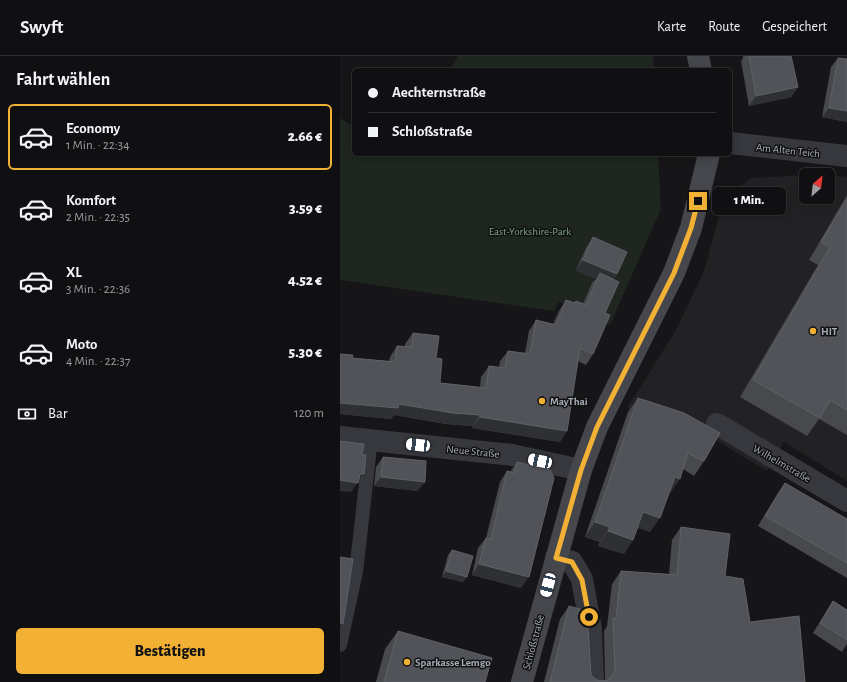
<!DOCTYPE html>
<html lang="de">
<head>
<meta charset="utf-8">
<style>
	:root { --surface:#101012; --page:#19191b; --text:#f1f3f6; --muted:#9c9d9f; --line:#303032; --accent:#f2b134 }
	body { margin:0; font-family:"Alegreya Sans",sans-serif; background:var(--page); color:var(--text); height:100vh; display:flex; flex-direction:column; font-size:15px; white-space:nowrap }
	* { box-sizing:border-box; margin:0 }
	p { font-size:13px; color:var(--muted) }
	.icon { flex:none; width:22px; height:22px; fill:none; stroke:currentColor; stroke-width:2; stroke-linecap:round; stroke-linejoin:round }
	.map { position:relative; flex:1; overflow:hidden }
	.side { display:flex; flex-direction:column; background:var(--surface); width:340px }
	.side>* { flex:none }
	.banner { position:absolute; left:12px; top:12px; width:380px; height:88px; border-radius:6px; box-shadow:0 2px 10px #0003,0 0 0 1px var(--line); display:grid; align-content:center; height:88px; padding:0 16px; background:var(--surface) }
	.needle { width:26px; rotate:28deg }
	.fabs { position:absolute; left:459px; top:112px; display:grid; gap:8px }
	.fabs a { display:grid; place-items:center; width:36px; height:36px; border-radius:6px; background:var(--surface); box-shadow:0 2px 10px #0003,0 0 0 1px var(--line); font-size:20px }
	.end { position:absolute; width:18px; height:18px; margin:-9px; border:5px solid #f2b134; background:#111; box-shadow:0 0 0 2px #111 }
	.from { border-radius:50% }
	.bubble { position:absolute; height:28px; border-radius:6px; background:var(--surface); box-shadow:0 2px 10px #0003,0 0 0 1px var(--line); font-size:13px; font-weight:800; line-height:28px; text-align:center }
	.car { position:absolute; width:12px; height:24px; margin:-12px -6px; border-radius:5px; box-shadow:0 0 3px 1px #0007; background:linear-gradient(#fff 24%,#345 0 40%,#fff 0 76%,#345 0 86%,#fff 0) }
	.banner b { display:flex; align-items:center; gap:14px; height:38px; font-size:15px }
	.banner b+b { border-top:1px solid var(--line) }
	.banner i { width:10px; height:10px; background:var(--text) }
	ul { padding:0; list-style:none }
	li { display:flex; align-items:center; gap:12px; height:66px; margin:0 8px 6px; padding:0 8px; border:2px solid transparent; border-radius:6px }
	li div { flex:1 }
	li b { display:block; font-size:15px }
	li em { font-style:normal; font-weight:800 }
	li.on { border-color:var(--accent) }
	li>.icon { width:36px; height:36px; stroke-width:1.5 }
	h2 { padding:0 16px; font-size:18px; line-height:48px }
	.pay { display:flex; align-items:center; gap:10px; height:44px; padding:0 16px; font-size:15px }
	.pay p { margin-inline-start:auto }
	.primary-button { display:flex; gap:8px; margin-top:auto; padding:8px 16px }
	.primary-button a { flex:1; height:46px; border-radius:6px; background:var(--accent); color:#111; font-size:16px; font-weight:800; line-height:46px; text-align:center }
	header { display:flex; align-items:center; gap:24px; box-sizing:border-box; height:56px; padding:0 20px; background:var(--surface); border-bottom:1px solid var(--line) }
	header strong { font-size:19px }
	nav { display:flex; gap:22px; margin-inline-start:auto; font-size:14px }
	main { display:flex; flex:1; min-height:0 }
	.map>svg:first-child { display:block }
	.built { fill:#222225 }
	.green { fill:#1e261f }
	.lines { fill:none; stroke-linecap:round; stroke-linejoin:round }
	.lane { stroke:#37383d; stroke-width:14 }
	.street { stroke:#37383d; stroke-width:22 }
	.secondary { stroke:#45474d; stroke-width:22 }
	.wall { fill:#47494d }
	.shaded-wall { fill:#2f3033 }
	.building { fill:#525359; stroke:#5f6168 }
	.route { stroke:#f2b134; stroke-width:5 }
	.poi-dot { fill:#f2b134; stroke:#111113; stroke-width:1.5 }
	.labels { text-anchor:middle; stroke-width:3; stroke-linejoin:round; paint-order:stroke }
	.street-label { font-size:11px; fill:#a8adb8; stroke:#111113 }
	.park-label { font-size:11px; fill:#7fa381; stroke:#111113 }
	.poi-label { font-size:11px; font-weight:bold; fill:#a8adb8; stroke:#111113; text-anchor:start }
</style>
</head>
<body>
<header>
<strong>Swyft</strong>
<nav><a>Karte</a><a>Route</a><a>Gespeichert</a></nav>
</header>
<main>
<section class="side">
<h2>Fahrt wählen</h2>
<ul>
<li class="on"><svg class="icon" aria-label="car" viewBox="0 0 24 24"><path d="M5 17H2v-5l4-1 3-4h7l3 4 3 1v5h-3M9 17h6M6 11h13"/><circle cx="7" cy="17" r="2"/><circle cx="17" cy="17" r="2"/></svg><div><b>Economy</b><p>1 Min. · 22:34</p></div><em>2.66 €</em></li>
<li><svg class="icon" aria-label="car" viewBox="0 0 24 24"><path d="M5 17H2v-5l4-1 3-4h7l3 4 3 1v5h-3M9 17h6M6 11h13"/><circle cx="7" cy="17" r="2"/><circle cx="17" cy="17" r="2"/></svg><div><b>Komfort</b><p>2 Min. · 22:35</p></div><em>3.59 €</em></li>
<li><svg class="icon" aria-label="car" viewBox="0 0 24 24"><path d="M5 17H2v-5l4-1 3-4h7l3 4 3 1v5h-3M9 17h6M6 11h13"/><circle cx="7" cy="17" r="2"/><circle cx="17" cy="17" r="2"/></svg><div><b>XL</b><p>3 Min. · 22:36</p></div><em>4.52 €</em></li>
<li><svg class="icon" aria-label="car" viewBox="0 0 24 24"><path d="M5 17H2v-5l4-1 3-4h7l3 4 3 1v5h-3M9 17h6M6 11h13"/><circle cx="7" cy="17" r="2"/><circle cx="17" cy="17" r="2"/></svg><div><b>Moto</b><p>4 Min. · 22:37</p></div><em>5.30 €</em></li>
</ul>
<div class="pay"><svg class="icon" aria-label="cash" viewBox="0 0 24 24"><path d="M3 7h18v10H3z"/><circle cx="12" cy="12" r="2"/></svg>Bar<p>120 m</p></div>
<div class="primary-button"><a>Bestätigen</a></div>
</section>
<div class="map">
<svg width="507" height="626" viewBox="0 0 507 626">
	<rect width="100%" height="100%" fill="#161618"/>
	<path class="built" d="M483,118L507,121V425L444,386L427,415L370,381L287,352L336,274L364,215L384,142L412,122L466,119V141H488V119H470Z"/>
	<path class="green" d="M118,0H313L314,14H109Z
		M0,62L14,70V98H318L321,153L270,269L219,246L214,255L0,224Z"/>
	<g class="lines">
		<path class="lane" d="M0,589L16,516L31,383"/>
		<path class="street" d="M390,87L507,100
			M377,368L507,445
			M0,381L172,399L241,414
			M216,502L232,506L242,523L251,573L253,626"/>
		<path class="secondary" d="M358,0L361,14
			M182,626L241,414L257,371L334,217L351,172L369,98"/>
	</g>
	<path class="wall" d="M403,0H451L458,31L451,41L409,50L401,5L403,2Z
		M498,2L507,66L482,61L491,11Z
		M507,139V379L479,363L467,380L400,341L478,209L469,204Z
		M253,181L277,218L274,223L253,298L246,309L238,305L220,386L132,372L133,370L106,368L54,359L51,363L0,358V298L12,302L49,305L50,301L57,290L65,291V288L73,277L96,302L100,327L140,331L141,321L149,310L159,312L160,305L168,295L185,297L189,275L196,264L213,268L219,255L226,244L234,247L236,245L243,248L252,227L256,223L236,214L246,192Z
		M298,342L364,405L354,420L343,413L330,437H329L310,476L298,472L284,498L258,490L260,486L245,481L288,356Z
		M43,401L78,435L34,430L36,411Z
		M177,406L181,532L132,519L138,492L146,482L160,426L167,415L170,416Z
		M445,427L507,463V522L418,470L438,437Z
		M341,471L385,520L410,566L465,626H204L220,563L229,550L251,619L257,624L263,625H265L264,575L267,570L272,528L281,515L329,518L332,484Z
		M112,494L127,521L123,526L102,521L108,499Z
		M493,545L507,554V588L502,596L473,577L486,556Z
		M58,575L145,626H36L45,593Z"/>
	<path class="shaded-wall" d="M458,31L451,41L409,50L416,40Z
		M489,52L507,55V66L482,61Z
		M243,204L277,218L270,229L260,217L256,223L236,214Z
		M0,347L59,348L140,359L133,370L106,368L54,359L51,363L0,358Z
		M140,361L227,375L220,386L132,372Z
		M20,418H24L11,436L0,435V424Z
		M41,421L85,426L78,435L34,430Z
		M335,421L340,423L330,437L325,435Z
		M303,456L320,462L310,476L293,470Z
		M255,466L270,471L260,486L245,481Z
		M268,475L293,484L284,498L258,490Z
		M139,508L189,521L181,532L132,519Z
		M106,515L127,521L123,526L102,521Z
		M0,567L3,568L0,572Z"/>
	<path class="building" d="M409,0H451L458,31L416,40Z
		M498,2L507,3V55L489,52Z
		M507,143V354L490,344L480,362L413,324L490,191L481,186Z
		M253,181L287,196L277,218L243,204Z
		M260,217L279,226L265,257L270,259L253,298L240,292L227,375L140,361V359L113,357L59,348L58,352L0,347V298L13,299L12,302L55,306L57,290L72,291L73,277L99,280L96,302L102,303L100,327L146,332L149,310L165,312L168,295L190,298L196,264L216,269L226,244L235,247L236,245L246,249Z
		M298,342L344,357L380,377L364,405L348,397L340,423L335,421L320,462L303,456L293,484L268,475L270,471L255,466Z
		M0,385L24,388L22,399H26L24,418H20L18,427L0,424Z
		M43,401L86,405L85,426L41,421Z
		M177,406L210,414L214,422L189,521L139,508L146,482L151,483L167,415L174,417Z
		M445,427L507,463V507L425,460Z
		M341,471L390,478L385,520L403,523L410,566L459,560L465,626H210L229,550L247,555L251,619L257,624L263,625L268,624L273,619L275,613L273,562L276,563L281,515L337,519Z
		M112,494L133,500L127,521L106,515Z
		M0,501L13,503L3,568L0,567Z
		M493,545L507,554V584L480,567Z
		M58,575L152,602L145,626H44Z"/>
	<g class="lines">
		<path class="route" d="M249,561L242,524L232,506L216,502L241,414L257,371L334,217L351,172L358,145"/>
	</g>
	<g class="poi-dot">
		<circle cx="473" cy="275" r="4"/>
		<circle cx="202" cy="345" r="4"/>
		<circle cx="67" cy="606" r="4"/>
	</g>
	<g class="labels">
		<g class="street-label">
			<text transform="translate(448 94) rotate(6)" y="4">Am Alten Teich</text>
			<text transform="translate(133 395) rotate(6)" y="4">Neue Straße</text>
			<text transform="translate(442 407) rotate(30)" y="4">Wilhelmstraße</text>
			<text transform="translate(193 586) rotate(-75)" y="4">Schloßstraße</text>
		</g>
		<g class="park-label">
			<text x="190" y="179">East-Yorkshire-Park</text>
		</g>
		<g class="poi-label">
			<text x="481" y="279">HIT</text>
			<text x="210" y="349">MayThai</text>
			<text x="75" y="610">Sparkasse Lemgo</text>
		</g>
	</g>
</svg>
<div class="fabs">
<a><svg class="needle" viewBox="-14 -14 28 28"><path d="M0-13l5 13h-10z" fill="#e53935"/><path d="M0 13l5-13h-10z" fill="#9c9d9f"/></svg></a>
</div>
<i class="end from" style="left:249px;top:561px"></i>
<i class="end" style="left:358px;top:145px"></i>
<div class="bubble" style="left:372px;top:131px;width:74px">1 Min.</div>
<i class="car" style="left:78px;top:389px;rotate:276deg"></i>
<i class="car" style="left:200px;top:405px;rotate:282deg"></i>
<i class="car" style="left:208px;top:529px;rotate:195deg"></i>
<div class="banner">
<b><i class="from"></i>Aechternstraße</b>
<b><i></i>Schloßstraße</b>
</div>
</div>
</main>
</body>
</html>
